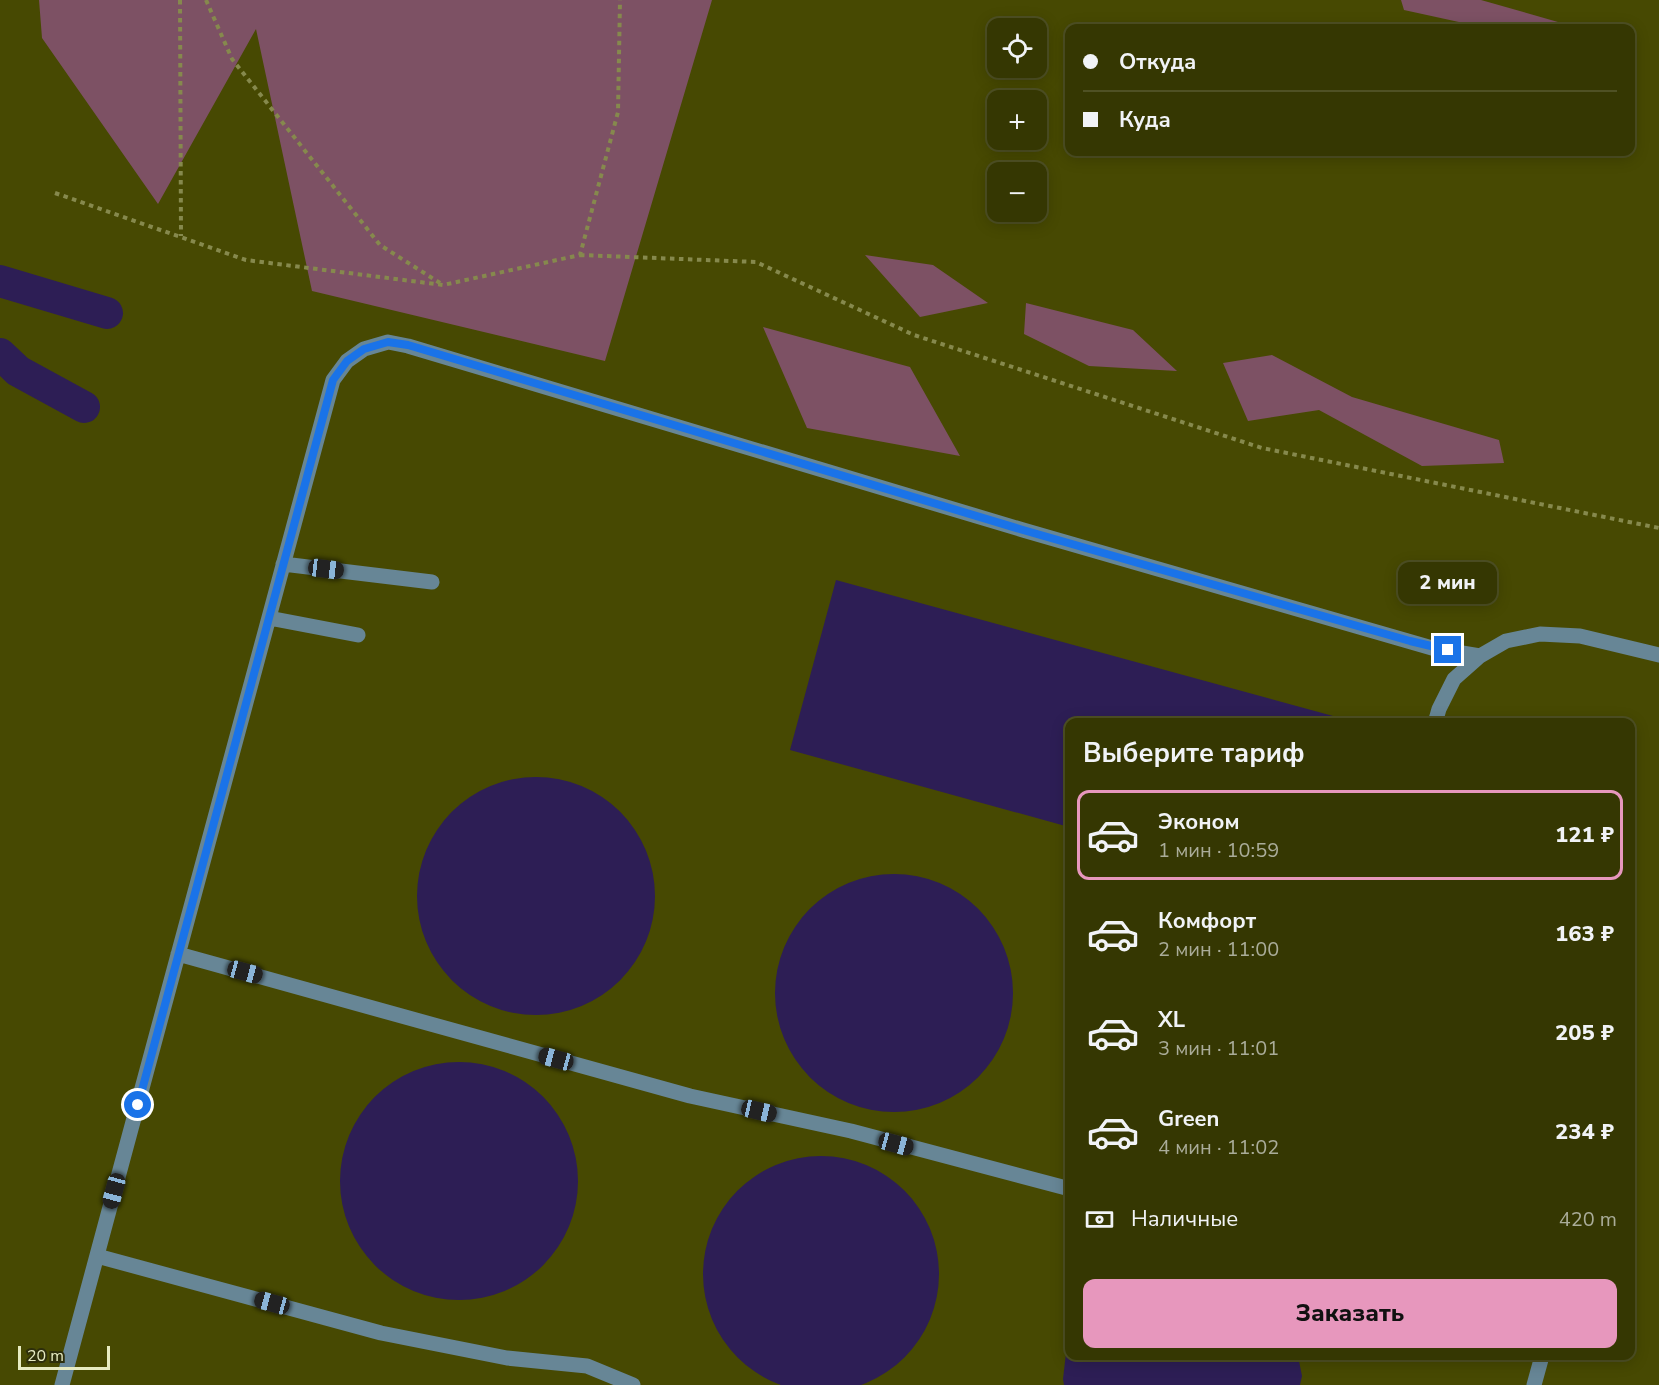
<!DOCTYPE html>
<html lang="ru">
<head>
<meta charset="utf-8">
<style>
	:root { --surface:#353702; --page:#404211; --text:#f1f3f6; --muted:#aaac99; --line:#4f5124; --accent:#e797bd }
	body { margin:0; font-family:"Nunito Sans",sans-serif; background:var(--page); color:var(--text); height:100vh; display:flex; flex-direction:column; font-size:22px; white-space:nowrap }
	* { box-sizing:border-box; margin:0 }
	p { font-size:20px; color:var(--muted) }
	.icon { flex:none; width:33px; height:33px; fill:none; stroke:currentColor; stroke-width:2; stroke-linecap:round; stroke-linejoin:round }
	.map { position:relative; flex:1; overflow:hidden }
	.side { position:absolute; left:1065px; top:718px; width:570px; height:642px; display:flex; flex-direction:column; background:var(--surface); border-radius:12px; box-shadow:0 3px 15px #0003,0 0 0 2px var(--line) }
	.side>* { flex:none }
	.guide { position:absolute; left:1065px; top:24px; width:570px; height:132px; border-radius:12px; box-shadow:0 3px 15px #0003,0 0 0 2px var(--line); display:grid; align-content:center; height:132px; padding:0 18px; background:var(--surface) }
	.tools { position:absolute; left:987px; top:18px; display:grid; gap:12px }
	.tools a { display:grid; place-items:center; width:60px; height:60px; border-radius:12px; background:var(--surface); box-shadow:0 3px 15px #0003,0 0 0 2px var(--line); font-size:30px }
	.scale { position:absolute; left:18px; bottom:15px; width:92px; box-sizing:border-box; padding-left:6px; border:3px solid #e7ebc2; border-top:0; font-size:16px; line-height:21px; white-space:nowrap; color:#e7ebc2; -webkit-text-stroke:4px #2d2e0b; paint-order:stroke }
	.end { position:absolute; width:27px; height:27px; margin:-14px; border:8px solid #1a73e8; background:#fff; box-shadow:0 0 0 3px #fff }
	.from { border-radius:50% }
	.bubble { position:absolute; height:42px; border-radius:12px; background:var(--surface); box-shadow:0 3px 15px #0003,0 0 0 2px var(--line); font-size:20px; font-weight:800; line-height:42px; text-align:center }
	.car { position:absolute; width:18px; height:36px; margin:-18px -9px; border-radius:8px; box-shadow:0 0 4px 2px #0007; background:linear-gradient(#222 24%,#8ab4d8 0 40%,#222 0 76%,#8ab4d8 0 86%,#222 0) }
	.guide b { display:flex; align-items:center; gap:21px; height:57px; font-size:22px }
	.guide b+b { border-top:2px solid var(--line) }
	.guide i { width:15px; height:15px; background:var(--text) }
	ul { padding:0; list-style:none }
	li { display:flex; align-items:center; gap:18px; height:90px; margin:0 12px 9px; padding:0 6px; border:3px solid transparent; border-radius:12px }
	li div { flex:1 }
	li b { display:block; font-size:22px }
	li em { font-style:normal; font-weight:800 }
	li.current { border-color:var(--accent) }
	li>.icon { width:54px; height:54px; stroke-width:1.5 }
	h2 { padding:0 18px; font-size:27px; line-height:72px }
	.pay { display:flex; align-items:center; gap:15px; height:66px; padding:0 18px; font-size:22px }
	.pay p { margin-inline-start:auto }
	.button { display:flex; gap:12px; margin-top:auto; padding:12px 18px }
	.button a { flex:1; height:69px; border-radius:12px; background:var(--accent); color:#111; font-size:24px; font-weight:800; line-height:69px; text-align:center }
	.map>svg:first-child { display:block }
	.green { fill:#7d5164 }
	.water { fill:#2d1e55 }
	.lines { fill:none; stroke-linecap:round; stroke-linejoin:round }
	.canal { stroke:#2d1e55; stroke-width:32 }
	.path { stroke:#86894d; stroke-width:4; stroke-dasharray:4.5 4.5; stroke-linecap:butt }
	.minor { stroke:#678696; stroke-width:15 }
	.route { stroke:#1a73e8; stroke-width:8 }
</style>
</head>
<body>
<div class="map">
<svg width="1659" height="1385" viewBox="0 0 1659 1385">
	<rect width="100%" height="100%" fill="#474902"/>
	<path class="green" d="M39,0H712L605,361L312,291L256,29L158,204L42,38Z
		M1401,0H1481L1558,22L1557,28H1471L1468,24L1404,10Z
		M865,255L933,265L988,303L920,317Z
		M1026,303L1133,330L1177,371L1089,366L1024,334Z
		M763,327L910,367L960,456L807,428Z
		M1272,355L1352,397L1499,440L1504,463L1422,466L1319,410L1248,421L1223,363Z"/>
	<path class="water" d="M836,580L1344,719L1343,723H1070L1069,827L790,750Z
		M417 896a119 119 0 1 1 238 0a119 119 0 1 1-238 0Z
		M775 993a119 119 0 1 1 238 0a119 119 0 1 1-238 0Z
		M340 1181a119 119 0 1 1 238 0a119 119 0 1 1-238 0Z
		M703 1274a118 118 0 1 1 236 0a118 118 0 1 1-236 0Z
		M1069,1333L1070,1356H1298L1302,1376L1300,1385H1064L1063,1379L1068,1336Z"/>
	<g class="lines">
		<path class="canal" d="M0,281L107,313
			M0,354L18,371L84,407"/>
		<path class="path" d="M180,0L181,236
			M206,0L232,59L380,245L440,283
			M55,193L246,260L443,285L580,255L618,112L620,0
			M580,255L756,262L914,335L1262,448L1659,528"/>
		<path class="minor" d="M283,564L432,582
			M269,618L358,635
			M1435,723L1439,709L1454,679L1480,656L1506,641L1540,634L1580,636L1659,655
			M178,954L690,1096L851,1131L1070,1189
			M97,1256L381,1333L507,1358L587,1366L633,1385
			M62,1385L333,380L347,361L364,349L388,342L408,346L1023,530L1432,648L1480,656
			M1534,1385L1542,1356"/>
	</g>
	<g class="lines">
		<path class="route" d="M138,1105L333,380L347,361L364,349L388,342L408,345L1023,530L1410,641L1448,650"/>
	</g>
</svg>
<div class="tools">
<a><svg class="icon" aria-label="locate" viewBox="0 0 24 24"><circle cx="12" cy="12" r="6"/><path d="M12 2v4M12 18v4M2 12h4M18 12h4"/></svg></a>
<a>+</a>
<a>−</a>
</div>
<div class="scale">20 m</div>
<i class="end from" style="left:138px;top:1105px"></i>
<i class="end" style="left:1448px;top:650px"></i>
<div class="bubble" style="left:1398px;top:562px;width:99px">2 мин</div>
<i class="car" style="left:326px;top:569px;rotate:97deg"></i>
<i class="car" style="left:245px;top:972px;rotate:105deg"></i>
<i class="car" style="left:556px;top:1059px;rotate:285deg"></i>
<i class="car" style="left:759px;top:1111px;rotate:103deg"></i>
<i class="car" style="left:896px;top:1144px;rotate:105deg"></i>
<i class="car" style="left:114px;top:1191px;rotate:195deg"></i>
<i class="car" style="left:272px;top:1303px;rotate:285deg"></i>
<div class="guide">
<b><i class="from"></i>Откуда</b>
<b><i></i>Куда</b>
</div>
<section class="side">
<h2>Выберите тариф</h2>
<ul>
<li class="current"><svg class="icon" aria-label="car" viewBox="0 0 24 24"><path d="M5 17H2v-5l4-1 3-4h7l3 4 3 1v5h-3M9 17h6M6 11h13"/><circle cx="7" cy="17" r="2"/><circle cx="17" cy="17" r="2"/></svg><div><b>Эконом</b><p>1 мин · 10:59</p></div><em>121 ₽</em></li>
<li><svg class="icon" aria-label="car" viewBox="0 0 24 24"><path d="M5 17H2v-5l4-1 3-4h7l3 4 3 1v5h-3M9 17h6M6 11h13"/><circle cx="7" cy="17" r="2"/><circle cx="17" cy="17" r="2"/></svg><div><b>Комфорт</b><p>2 мин · 11:00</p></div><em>163 ₽</em></li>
<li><svg class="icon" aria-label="car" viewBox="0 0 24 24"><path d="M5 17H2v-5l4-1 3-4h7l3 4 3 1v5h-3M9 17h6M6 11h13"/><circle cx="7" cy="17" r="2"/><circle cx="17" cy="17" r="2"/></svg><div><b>XL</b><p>3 мин · 11:01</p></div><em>205 ₽</em></li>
<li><svg class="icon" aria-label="car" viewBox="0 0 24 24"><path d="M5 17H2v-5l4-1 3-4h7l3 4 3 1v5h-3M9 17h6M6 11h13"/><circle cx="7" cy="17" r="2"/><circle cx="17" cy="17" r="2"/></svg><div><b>Green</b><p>4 мин · 11:02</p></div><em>234 ₽</em></li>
</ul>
<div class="pay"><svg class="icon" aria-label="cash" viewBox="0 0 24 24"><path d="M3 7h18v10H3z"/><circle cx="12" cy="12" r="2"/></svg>Наличные<p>420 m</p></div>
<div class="button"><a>Заказать</a></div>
</section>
</div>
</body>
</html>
